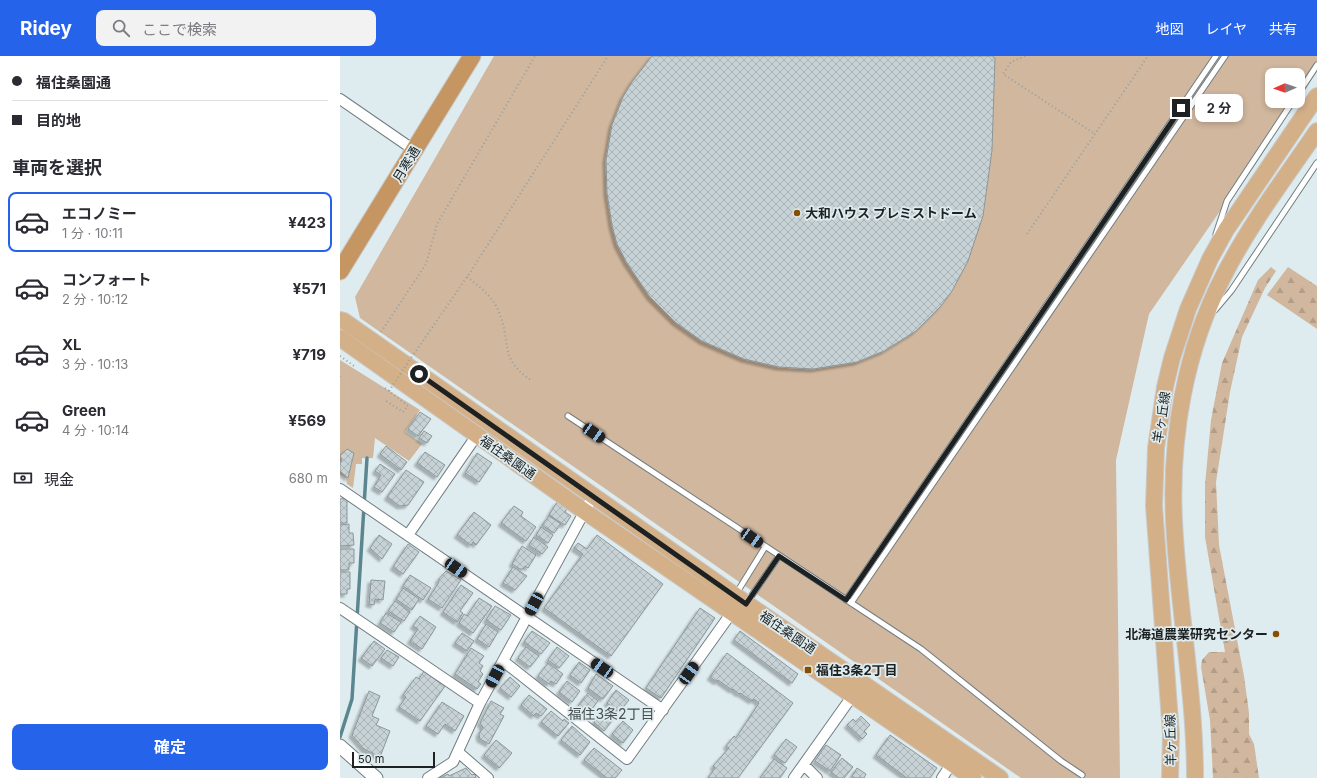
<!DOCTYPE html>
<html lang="ja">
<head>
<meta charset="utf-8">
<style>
	:root { --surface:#fff; --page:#f2f2f3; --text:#2b2b33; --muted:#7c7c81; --line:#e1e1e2; --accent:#2563eb }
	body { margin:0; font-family:Inter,"Noto Sans JP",sans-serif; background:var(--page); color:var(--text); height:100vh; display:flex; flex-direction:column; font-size:15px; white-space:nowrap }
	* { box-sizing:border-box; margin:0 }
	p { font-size:13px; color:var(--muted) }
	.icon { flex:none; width:22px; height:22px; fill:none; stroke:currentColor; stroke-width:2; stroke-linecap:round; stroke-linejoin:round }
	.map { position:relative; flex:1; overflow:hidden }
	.drawer { display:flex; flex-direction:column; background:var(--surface); width:340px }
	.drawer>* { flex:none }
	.guide { display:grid; align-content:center; height:88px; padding:0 12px; background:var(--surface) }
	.needle { width:26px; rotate:268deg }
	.fabs { position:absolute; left:925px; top:12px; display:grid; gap:8px }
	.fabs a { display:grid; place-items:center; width:40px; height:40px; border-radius:8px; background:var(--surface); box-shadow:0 2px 6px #0003; font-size:20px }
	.scale { position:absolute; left:12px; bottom:10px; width:83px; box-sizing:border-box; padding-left:4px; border:2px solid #1d2122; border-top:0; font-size:11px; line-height:14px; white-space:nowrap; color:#1d2122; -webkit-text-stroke:3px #dfecef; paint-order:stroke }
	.end { position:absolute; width:18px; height:18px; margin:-9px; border:5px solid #1d2122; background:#fff; box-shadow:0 0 0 2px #fff }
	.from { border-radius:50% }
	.bubble { position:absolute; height:28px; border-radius:8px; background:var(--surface); box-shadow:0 2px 6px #0003; font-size:13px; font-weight:700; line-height:28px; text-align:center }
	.car { position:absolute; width:12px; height:24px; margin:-12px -6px; border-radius:5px; box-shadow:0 0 3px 1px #0007; background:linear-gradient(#222 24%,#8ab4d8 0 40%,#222 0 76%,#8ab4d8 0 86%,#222 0) }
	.guide b { display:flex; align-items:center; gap:14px; height:38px; font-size:15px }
	.guide b+b { border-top:1px solid var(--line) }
	.guide i { width:10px; height:10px; background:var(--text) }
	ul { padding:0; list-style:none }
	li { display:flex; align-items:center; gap:12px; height:60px; margin:0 8px 6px; padding:0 4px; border:2px solid transparent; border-radius:8px }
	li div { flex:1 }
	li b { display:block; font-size:15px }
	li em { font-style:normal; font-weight:700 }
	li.current { border-color:var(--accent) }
	li>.icon { width:36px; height:36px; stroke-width:1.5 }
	h2 { padding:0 12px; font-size:18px; line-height:48px }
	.pay { display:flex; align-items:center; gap:10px; height:44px; padding:0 12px; font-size:15px }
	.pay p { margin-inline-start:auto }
	.primary-button { display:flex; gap:8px; margin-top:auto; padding:8px 12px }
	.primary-button a { flex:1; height:46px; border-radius:8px; background:var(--accent); color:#fff; font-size:16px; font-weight:700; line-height:46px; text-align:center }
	header { display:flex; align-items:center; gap:24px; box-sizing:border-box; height:56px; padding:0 20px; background:var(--accent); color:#fff }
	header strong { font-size:19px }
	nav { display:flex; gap:22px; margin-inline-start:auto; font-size:14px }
	.search { width:280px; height:36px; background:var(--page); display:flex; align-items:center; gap:10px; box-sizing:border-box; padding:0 14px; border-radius:8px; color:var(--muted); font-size:15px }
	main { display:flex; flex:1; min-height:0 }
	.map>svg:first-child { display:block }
	.forest { fill:url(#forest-firs) }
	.green { fill:#d0b79e }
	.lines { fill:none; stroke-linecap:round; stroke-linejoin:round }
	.stream { stroke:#5c868f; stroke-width:3.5 }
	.building { fill:url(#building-cross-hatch); stroke:#8b9799; filter:url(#shadow) }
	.service-casing { stroke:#727d80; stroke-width:7 }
	.minor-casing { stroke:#727d80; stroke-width:12 }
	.tertiary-casing { stroke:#727d80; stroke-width:15 }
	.primary-casing { stroke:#c9caca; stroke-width:18 }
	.trunk-casing { stroke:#c9caca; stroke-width:19 }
	.path { stroke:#969fa2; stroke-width:2; stroke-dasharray:1 3; stroke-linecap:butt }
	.service { stroke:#fff; stroke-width:5 }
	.minor { stroke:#fff; stroke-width:10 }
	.tertiary { stroke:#fff; stroke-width:13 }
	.primary { stroke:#d4b089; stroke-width:16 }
	.trunk { stroke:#c69662; stroke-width:17 }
	.path-bridge { stroke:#969fa2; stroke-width:2; stroke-dasharray:1 3; stroke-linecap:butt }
	.route { stroke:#1d2122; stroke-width:5 }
	.poi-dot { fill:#864f00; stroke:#dfecef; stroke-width:1.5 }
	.labels { text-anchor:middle; stroke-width:3.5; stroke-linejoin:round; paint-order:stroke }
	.street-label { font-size:13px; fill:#1d2122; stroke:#dfecef }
	.poi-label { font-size:13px; font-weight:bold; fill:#1d2122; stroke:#dfecef; text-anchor:start }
	.neighbourhood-label { font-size:14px; fill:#465052; stroke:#dfecef }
</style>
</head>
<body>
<header>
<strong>Ridey</strong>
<div class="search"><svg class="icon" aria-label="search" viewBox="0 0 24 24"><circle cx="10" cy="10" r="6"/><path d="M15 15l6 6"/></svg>ここで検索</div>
<nav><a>地図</a><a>レイヤ</a><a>共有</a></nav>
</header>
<main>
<section class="drawer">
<div class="guide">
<b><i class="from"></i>福住桑園通</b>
<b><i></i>目的地</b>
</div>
<h2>車両を選択</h2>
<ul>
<li class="current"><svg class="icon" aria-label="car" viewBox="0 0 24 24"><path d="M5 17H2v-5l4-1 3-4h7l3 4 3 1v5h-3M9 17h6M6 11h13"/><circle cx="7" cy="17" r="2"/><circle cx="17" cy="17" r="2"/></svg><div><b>エコノミー</b><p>1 分 · 10:11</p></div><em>¥423</em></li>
<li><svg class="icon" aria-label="car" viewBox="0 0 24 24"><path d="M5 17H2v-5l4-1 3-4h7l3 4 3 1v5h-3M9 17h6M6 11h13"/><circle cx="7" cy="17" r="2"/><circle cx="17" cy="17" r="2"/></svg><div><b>コンフォート</b><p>2 分 · 10:12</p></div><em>¥571</em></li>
<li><svg class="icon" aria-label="car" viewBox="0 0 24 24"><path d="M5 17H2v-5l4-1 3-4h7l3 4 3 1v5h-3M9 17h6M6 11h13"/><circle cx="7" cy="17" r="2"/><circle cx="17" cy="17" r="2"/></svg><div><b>XL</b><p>3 分 · 10:13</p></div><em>¥719</em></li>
<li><svg class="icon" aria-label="car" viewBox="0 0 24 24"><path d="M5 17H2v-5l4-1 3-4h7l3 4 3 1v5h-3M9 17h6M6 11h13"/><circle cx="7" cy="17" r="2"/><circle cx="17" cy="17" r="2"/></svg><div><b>Green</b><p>4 分 · 10:14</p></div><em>¥569</em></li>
</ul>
<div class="pay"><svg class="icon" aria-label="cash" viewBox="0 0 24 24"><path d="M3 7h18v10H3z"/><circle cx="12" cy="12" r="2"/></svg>現金<p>680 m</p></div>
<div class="primary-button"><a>確定</a></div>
</section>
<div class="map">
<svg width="977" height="722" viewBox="0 0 977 722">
	<defs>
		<pattern id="forest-firs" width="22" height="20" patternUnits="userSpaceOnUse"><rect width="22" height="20" fill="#d0b79e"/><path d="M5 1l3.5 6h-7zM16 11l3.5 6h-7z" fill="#b29d88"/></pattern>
		<pattern id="building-cross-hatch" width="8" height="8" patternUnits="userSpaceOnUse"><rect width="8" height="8" fill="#c6d2d5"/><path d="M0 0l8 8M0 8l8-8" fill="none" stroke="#aab4b7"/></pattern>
		<filter id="shadow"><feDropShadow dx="-3" dy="3" stdDeviation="1" flood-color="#0004"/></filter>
	</defs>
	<rect width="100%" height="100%" fill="#dfecef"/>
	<path class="forest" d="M931,211L936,215L925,232L902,281L890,336L876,426L879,489L904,620L909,657V678L914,688L919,722H873L870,664L861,611L862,604L869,596H885L865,481V429L871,364L882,307L918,224Z
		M948,211L977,230V273L927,239Z"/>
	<path class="green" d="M154,0H977V14L958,42V19H932V45H956L809,258L776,404L780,722H681L20,262L15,241Z
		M0,304L80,354L65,376L82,388L69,405L35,382L33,402H22V408H16L13,432L7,428L6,422L0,418Z"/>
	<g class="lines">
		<path class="stream" d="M0,681L12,643L27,402"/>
	</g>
	<path class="building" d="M312,0H652L655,2L652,94L643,160L628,205L612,235L600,251L576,275L544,295L517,306L473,313L439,311L404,303L362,285L335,266L310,241L287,207L277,188L272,169L267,137L266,104L272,69L283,41L292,26Z
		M80,356L91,363L78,380L68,373Z
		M84,375L92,380L87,387L79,382Z
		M46,390L67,406L61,414L40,398Z
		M7,393L14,397L8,422L0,415V407L2,404L0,400Z
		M85,396L105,409L97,421L77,407Z
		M137,397L152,407L139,426L125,417Z
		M40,408L55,418L42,436L34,431L41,419L35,415Z
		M66,414L84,426L68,449L60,450L47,441Z
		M7,442V467H0V443Z
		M217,446L227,453L225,456L231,460L225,469L209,459Z
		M174,450L183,456L181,460L196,471L186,485L161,467Z
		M134,456L151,469L136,489L133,486L131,489L117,479Z
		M209,460L221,468L214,477L202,469Z
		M9,468V477H13L14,489L0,490V469Z
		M201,471L213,479L208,487L196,479Z
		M39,479L52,488L42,503L30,492Z
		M257,479L323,528L271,600L204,552L243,498L234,492L238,487L247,493Z
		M194,481L208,491L202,498L189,489Z
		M68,488L79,496L63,518L53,511Z
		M182,490L196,499L188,512L185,510L183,513H180L172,508Z
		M0,493H14V507H9V514H0Z
		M173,511L187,520L175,534L163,527Z
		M106,515L121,524L102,552L88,543L99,526L98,524Z
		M0,516H10V533H7V538H0Z
		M70,519L91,532L83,544L63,530Z
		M31,524L45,525L43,544L35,543L34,549L29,548Z
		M121,529L133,537L120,555L123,557L117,566L103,556Z
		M63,532L79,543L72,554L56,543Z
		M139,542L152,550L133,577L119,567L124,558L127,560Z
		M55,545L70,556L64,565L48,555Z
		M155,550L171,559L161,574L146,564Z
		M360,552L375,562L321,642L306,632Z
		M46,557L61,566L54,576L40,567Z
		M80,560L96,571L82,593L70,585L78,573L73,570Z
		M146,568L158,576L149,591L137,583Z
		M192,575L210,587L201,598L184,586Z
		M400,575L458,618L452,627L394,584Z
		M122,577L134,585L127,595L115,587Z
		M34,585L45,593L32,610L21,602Z
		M186,591L199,600L190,611L178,602Z
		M217,591L229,600L219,612L208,604Z
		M131,592L144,600L139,607L143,610L140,615L143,618L138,626L141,628L137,633L115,618Z
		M47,594L59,601L53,610L41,602Z
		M387,597L453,647L398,722H368L375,712L373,710L389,692L386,690L394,680L396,682L419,647L414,643L412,645L400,637L399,638L393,633L392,634L378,624L377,626L370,621Z
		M239,606L250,614L241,627L230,619Z
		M208,607L223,618L216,628L211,625L209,628L198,620Z
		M84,615L105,630L80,665L59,651L66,641L63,639L76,621L79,623Z
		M256,618L273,630L263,643L248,632Z
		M170,621L180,630L171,641L160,632Z
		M227,625L240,635L232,646L219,636Z
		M276,634L289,644L279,656L267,647Z
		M29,635L40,640L32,660L39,663L36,669L50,675L40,701L24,693L12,679Z
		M248,637L258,645L248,658L238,650Z
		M189,639L207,653L201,660L196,657L194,660L181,649Z
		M151,645L164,652L160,658L164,660L149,688L140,683L139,678L143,671L140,667Z
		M102,646L124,660L115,675L105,668L98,678L86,670Z
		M265,653L275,661L264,675L254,666Z
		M211,655L223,665L224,663L229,667L218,680L201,666Z
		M521,660L530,669L524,675L527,678L522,683L507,669L513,663L516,666Z
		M283,665L293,674L283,687L272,678Z
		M232,670L250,686L240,699L221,684Z
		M550,679L597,712L590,722H567L536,699Z
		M446,683L457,691L445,707L434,699Z
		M156,684L172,697L159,712L144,699Z
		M486,689L501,699L490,715L475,705Z
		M254,692L282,714L275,722H267L244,704Z
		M502,702L513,711L504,722H499L491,716Z
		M434,703L447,712L440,722H420Z
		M126,712L132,719L135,718L136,722H100L108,718L109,720Z
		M517,712L526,718L524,722H515L512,720Z"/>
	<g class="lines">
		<g class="service-casing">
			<path id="service" d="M958,38L977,9
				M876,178L887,145L953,45
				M875,254L891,235L977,107
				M228,360L581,593L721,705L742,719
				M396,538L425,491
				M506,544L876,0
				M408,545L439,500
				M511,547L885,0"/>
		</g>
		<g class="minor-casing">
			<path id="minor" d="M0,43L74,94
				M0,433L323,654
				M68,479L137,379
				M0,552L140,647
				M163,605L287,703L395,552
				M118,696L148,722
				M464,709L477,722
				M88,722L113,706L140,647L253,440
				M454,722L513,639
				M602,722L614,704"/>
		</g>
		<g class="tertiary-casing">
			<path id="tertiary" d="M0,690L36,722"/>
		</g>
		<g class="primary-casing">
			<path id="primary" d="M0,264L4,265L406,547L660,722
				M0,282L244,455L633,722
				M830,722L831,678L814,450L816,392L825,331L832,302L848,253L870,203L886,174L977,40
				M855,722C855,636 838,551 834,465C830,381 845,294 884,219C910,168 945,122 977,75"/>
		</g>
		<g class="trunk-casing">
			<path id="trunk" d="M0,215L132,0"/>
		</g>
		<path class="path" d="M685,0L671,6L663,18L755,78
			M687,178L808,0
			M127,221C139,230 152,240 158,254C172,285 158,303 191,324
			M41,276L86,208L97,168L195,0
			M74,298L131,215L268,0
			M0,300L14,310
			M0,320V323
			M45,332L68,350L63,356L46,345"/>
		<use href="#service" class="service"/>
		<use href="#minor" class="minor"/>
		<use href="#tertiary" class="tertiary"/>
		<use href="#primary" class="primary"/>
		<use href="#trunk" class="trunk"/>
		<path class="path-bridge" d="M49,335L73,299"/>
	</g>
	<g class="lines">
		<path class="route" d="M79,318L406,548L439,500L506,544L841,52"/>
	</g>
	<g class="poi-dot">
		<circle cx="457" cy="157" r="4"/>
		<circle cx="936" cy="578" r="4"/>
		<rect x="464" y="610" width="8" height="8" rx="2"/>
	</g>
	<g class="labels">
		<g class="street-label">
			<text transform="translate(66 108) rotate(-59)" y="5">月寒通</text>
			<text transform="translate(821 361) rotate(-81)" y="5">羊ヶ丘線</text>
			<text transform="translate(168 401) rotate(35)" y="5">福住桑園通</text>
			<text transform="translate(448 576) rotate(34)" y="5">福住桑園通</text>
			<text transform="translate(830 684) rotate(-91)" y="5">羊ヶ丘線</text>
		</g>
		<g class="poi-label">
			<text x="465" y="162">大和ハウス プレミストドーム</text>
			<text x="928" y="583" text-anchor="end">北海道農業研究センター</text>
			<text x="476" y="619">福住3条2丁目</text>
		</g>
		<g class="neighbourhood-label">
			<text x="271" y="663">福住3条2丁目</text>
		</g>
	</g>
</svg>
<div class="fabs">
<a><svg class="needle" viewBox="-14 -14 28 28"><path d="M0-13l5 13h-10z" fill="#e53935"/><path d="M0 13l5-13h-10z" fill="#7c7c81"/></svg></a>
</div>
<div class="scale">50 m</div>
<i class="end from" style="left:79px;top:318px"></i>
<i class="end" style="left:841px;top:52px"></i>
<div class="bubble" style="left:855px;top:38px;width:48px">2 分</div>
<i class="car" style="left:254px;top:377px;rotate:124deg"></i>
<i class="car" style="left:412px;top:482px;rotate:124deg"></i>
<i class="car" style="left:116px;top:512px;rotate:125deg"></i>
<i class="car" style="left:194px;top:548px;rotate:208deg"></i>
<i class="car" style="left:262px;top:612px;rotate:304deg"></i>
<i class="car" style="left:349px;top:617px;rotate:35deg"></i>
<i class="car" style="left:155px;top:620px;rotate:208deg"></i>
</div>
</main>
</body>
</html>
